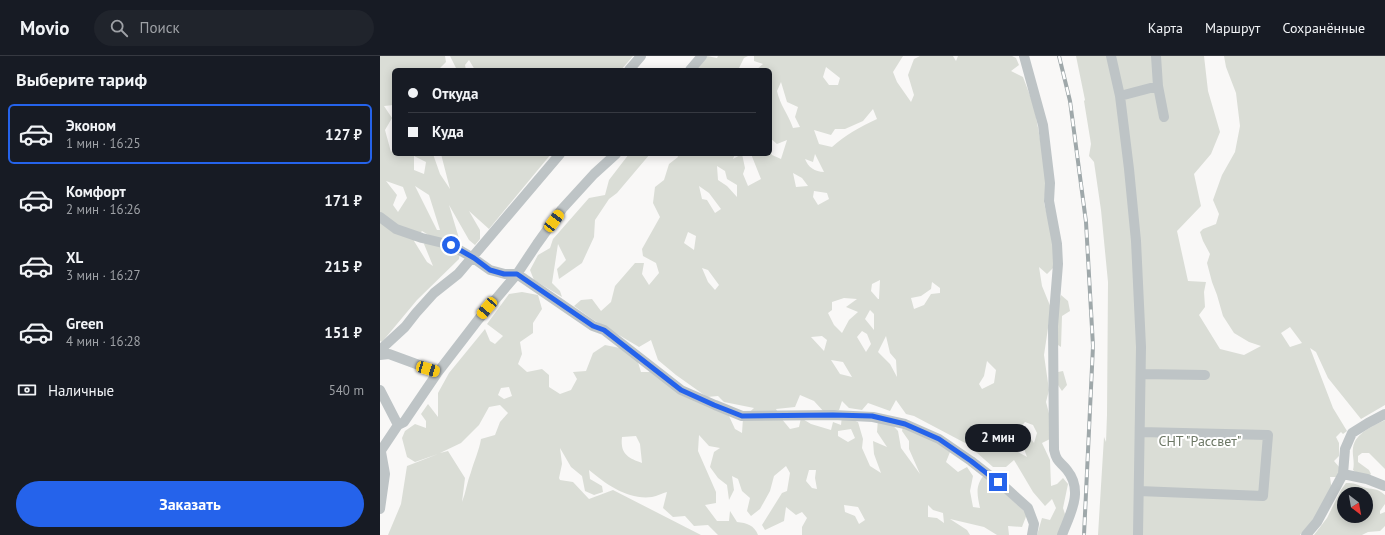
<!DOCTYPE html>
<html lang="ru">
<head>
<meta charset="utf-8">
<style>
	:root { --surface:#171b24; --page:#20242c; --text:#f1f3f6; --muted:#9ea1a6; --line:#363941; --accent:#2563eb }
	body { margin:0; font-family:"PT Sans",sans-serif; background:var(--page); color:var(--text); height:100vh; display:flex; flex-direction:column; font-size:15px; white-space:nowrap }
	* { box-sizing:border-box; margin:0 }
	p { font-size:13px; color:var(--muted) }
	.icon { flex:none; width:22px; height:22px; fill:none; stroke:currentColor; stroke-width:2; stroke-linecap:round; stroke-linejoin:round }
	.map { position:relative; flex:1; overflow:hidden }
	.side { display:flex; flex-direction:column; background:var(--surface); width:380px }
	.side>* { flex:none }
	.top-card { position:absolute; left:12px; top:12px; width:380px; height:88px; border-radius:6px; box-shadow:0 2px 10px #0003; display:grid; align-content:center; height:88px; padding:0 16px; background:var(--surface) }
	.needle { width:26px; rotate:149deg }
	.fabs { position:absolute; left:957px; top:431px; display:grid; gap:8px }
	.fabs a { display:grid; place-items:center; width:36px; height:36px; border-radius:50%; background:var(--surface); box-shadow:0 2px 10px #0003; font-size:20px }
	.end { position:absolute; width:18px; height:18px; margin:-9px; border:5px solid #2563eb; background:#fff; box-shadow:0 0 0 2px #fff }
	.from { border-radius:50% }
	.bubble { position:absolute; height:28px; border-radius:14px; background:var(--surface); box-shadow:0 2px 10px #0003; font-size:13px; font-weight:600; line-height:28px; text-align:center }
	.car { position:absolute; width:12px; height:24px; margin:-12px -6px; border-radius:5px; box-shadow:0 0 3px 1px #0007; background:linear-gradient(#f5c518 24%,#345 0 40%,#f5c518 0 76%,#345 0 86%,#f5c518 0) }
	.top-card b { display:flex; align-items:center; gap:14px; height:38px; font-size:15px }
	.top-card b+b { border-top:1px solid var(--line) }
	.top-card i { width:10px; height:10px; background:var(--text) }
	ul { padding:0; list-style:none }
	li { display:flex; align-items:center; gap:12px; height:60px; margin:0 8px 6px; padding:0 8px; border:2px solid transparent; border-radius:6px }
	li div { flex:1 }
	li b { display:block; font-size:15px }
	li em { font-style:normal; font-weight:600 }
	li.active { border-color:var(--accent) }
	li>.icon { width:36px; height:36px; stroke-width:1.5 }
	h2 { padding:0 16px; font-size:18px; line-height:48px }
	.pay { display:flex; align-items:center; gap:10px; height:44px; padding:0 16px; font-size:15px }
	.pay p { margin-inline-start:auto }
	.cta { display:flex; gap:8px; margin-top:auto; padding:8px 16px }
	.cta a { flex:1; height:46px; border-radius:24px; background:var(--accent); color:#fff; font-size:16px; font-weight:600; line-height:46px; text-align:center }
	header { display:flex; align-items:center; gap:24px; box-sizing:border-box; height:56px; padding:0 20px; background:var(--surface); border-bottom:1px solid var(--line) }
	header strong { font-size:19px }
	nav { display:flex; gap:22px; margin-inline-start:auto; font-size:14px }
	.search { width:280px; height:36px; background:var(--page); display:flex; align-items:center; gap:10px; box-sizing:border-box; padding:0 14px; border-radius:22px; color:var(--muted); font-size:15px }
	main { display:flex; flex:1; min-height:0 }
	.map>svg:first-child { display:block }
	.green { fill:#daddd6; fill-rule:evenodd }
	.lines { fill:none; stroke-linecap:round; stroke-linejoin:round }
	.minor { stroke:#bec4c6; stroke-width:10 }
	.rail-casing { stroke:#9fa8aa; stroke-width:4 }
	.rail { stroke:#fff; stroke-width:2.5; stroke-dasharray:8; stroke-linecap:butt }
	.route { stroke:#2563eb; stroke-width:5 }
	.labels { text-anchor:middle; stroke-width:4; stroke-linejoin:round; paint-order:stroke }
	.park-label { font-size:14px; fill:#6c7765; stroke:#fff }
</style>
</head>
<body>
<header>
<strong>Movio</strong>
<div class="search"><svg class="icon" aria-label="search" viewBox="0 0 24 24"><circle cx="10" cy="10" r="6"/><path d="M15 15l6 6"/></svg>Поиск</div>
<nav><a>Карта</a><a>Маршрут</a><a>Сохранённые</a></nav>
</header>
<main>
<section class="side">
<h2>Выберите тариф</h2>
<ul>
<li class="active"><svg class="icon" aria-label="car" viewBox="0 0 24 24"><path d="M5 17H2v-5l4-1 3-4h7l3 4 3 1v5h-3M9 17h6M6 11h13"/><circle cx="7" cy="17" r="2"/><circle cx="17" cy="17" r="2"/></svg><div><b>Эконом</b><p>1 мин · 16:25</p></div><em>127 ₽</em></li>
<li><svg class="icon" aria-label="car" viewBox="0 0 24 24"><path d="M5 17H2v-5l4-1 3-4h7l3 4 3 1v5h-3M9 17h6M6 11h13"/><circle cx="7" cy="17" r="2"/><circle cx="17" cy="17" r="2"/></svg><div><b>Комфорт</b><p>2 мин · 16:26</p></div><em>171 ₽</em></li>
<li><svg class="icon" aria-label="car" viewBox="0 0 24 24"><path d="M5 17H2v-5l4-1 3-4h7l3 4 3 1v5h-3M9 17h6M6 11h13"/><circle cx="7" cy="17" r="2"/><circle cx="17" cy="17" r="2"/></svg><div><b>XL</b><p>3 мин · 16:27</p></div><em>215 ₽</em></li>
<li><svg class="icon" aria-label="car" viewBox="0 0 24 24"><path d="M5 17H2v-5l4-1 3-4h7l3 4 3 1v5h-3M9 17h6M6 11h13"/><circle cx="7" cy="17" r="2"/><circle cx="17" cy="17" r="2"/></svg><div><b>Green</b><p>4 мин · 16:28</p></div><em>151 ₽</em></li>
</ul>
<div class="pay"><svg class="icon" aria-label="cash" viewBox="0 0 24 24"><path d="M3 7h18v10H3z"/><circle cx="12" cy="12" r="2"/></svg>Наличные<p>540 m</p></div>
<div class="cta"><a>Заказать</a></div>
</section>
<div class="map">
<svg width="1005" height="479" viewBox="0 0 1005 479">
	<rect width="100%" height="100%" fill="#f9f8f7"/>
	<path class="green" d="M0,0H65L66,6L60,12L61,14H14V49L4,50L12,62L5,74L11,96L14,93V98H53L60,118L70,133L61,98H171L109,173L89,155L100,174V183L95,189L89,184L69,149L81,189L79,203L37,244L2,286L0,285ZM34,100L46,106L44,118L34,114ZM6,125L23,131L27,142L18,156L13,149L17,139ZM35,130L49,139L60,174H57ZM42,175L50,180L44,188L53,210L47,206L34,185Z
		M70,0H253L241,14H95L89,4L85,9L86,14H77Z
		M327,0L337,2L338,0H368L364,2L358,14H315Z
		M374,0H523L513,16L517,26L531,46L534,39L528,19L534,3L540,0H573L576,5L578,0H632L636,2L639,9L631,15L643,21L654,50L667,121L664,147L673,182L674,211L667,218L659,211L662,230L671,252L664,299L669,334L666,346L671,365L670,383L662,387L670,404L671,430L677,428L683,422L688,428L683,452L686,461L680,479H657L662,462L670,464L676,452L672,443L665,450L653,436L634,404L626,411H613L587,388L534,360L526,358L516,344L510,355L488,347L482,354L469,352L462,345L459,354L445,357L434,345L420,339L415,351L396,353L401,362L410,373L419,371L421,362L431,368L451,374L453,366L461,369L462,360L478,366L483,383L482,392L490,410L501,417L494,398L493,385L507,391L497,376L498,363L505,361L518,375L521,392L540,418L529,393V385L522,375L524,366L534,369L570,396L566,406L578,416L587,411L593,420L590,435L593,451L600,452C597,438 595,429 605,418L647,458L642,471L628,470L629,479H617L604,471L570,463L587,474L590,479H422V471L427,462L422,456L416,459L406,451L404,465L385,474L382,469L402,437L407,435L410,417L406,410L394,420L390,435L380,453L371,460L367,455L370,442L362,435L358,423L352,420L354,434L349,444L347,429L338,422L330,411L334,396L340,392L329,390L319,379L318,395L336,436V447L325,449L337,465H349L350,455L357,466C367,467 374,469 378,479H338L328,469L314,470L305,460L293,461L283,452L287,436C283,437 277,440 272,441C248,444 227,429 209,414L210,423L222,430L223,436L214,439L205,435L202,420L191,411L180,392L182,408L179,422L180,424L193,426L209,443L233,434L321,479H8L21,448L27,410L58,398L35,406L27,401L22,382L25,375L35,368L46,372V365L41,358L48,348L58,361V337L69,317L105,273L110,285L115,288L123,280L107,268L129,238L142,236L158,239L162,253L153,267V277L140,286L142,298L138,308L147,316L162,313L169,319V331L180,338L191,334L197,323L193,316L206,315L213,297L225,289L240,292L257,303L261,316H271L349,360L355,373L362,377L363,362L374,352L344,346L338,340L327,341L296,319L278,304L271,284L259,291L212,263L194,250L201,244L212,243L221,255L231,246L235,230L255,207H264L262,218L269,229L279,217L276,207L263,200L262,193L280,161L273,147L275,131L284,124L289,108L298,101L297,98H355L353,103L362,98L365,112L363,118L368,130L381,123L371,98H390V95L392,99L401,103L407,84L397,88L390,82V14H376L383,8L374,5ZM446,11L460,22L458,29H449L443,21ZM401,26L407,46L418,51L415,61L420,71L413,72C408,58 400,49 397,35ZM493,53L497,63C480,71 465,79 452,91L439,88L434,74L451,79L455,73H465L483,65ZM435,98L444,116C435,116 428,111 425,103L433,106ZM337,110L345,115L347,123L357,129V141L347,130L338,124ZM413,117L422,122L428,130L416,131ZM319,130L329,137L341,153L335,157L327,144L322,143ZM434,135L447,137L449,143L438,149L433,141ZM308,176L316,180L314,194L304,187ZM322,212L328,214L339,229L335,234L328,226ZM500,224L499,243H498L491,235L492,228ZM552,226L560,232V237L551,238L544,249L534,253L531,242L541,240L551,233ZM464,242L477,243L466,251L478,256L469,264L462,277L454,269L448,257L452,254V246ZM490,254L494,258V274L485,263ZM482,275L487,278L491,288L486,296L477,281ZM442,280L447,284L444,295L431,281ZM506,280L510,297L516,304L517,321L510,308L498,296ZM451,304L463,306L472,321L460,318ZM607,305L616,314L614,327L602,333L599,328L604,320ZM129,331L132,340L124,343L118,339L121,332ZM120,349L128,357L120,366L115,379L101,383C99,395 94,405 91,416C87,426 86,436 82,446L85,422L68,395L60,397L81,387L99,369L109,351ZM645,366L653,369L657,377L654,387L647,377L640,382L647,401L638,396L633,380ZM471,373L475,382L468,386L458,380V375ZM256,380L260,388L262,407C248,402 240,398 242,381ZM429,414H436L435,422L437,433L432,432L426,425ZM464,449L478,451L485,464L479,468L475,460L465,456ZM548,449L553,454L563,457L564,467L557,462L548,461Z
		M696,0H824L828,35L840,76L831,98L814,118L821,150L797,175L808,225L826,226L824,236L825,251L819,259L840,293L864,299L881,290L869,286L854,277L843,260L837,239L832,226L827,207L830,198L823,185L820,176L823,173L836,168L839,158L833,144L842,119L855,96L860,70L856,37L846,11L844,0H1005V349L981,363L948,322L936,296L930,292L953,352L967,375L963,378L961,376L956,381L959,387V400L954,405L960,412L958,421H950L952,435L933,464L920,479H718L724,381L726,386L727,359L728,226L721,154L714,106L709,100L711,88L704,45L705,44ZM910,271L922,287L910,291L901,277Z
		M249,98H270L237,137L229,143L215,164L214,181L202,207L179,223L177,213L186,204L178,188L172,227L180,235L182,241L154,224L150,214L158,199L170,192L173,183L209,142L225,139L229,124Z
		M681,239L688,245L690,255L682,260L681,291L675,287L676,258Z
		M683,315L687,329L682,335L676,326L678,316Z
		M1005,364V413L989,397H982L978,400V406L989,414L991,418L989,420L978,418L973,414C975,406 972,400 973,392C975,377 993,370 1005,364Z
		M966,427C976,427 975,428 983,431C992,434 996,431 1005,439V448L1000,455V458L1005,456V470L1000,475L988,476L982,479H934L947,462L961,434ZM964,438H986V460H964Z"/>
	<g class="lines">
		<path class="minor" d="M644,0L663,69L670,127L669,145L677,188L678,208L673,270L674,394C677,407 680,405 687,414C704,435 690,458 682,479
			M731,0L740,40L749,113L756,185L761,291L758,479
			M776,0L778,30L784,61
			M249,14L261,0
			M310,14L322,0
			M740,40L778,30
			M0,161L16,173L42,182L71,189L93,202L110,214L125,218H137L213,270L224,274L301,334L335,349L362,360L453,359L493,361L525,368L559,383L591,405L627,433L648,452L654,468L652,479
			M0,294L25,271L36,257L54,237L78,218L180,98
			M0,299L9,298L58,316
			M761,318L825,319
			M0,334L18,369
			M0,396L18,369L24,366L58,316L98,264L137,218L157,188L182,153L214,118L236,98
			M963,418L987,423L1005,430
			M759,435L883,440L888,379L760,376
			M0,453L5,418L1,396
			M926,479L937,466L963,418L965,393L972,377L988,367L1005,358"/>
		<g class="rail-casing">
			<path id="rail" d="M679,0L690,45L706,166L713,290L704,479"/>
		</g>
		<use href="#rail" class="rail"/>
	</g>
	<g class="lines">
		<path class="route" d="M71,189L94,202L110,214L124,218H137L213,270L224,274L301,334L334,349L362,360L453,359L492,360L525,368L559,383L591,405L618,426"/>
	</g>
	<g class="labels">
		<g class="park-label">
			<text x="820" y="390">СНТ "Рассвет"</text>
		</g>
	</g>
</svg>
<div class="fabs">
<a><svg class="needle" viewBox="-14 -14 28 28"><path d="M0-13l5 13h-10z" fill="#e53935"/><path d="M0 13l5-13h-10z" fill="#9ea1a6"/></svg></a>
</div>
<i class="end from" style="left:71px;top:189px"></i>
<i class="end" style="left:618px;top:426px"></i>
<div class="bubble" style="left:585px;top:368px;width:66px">2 мин</div>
<i class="car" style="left:174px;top:165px;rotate:37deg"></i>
<i class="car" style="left:107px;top:252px;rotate:220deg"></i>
<i class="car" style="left:48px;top:313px;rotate:106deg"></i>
<div class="top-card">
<b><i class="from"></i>Откуда</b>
<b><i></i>Куда</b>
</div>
</div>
</main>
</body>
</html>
